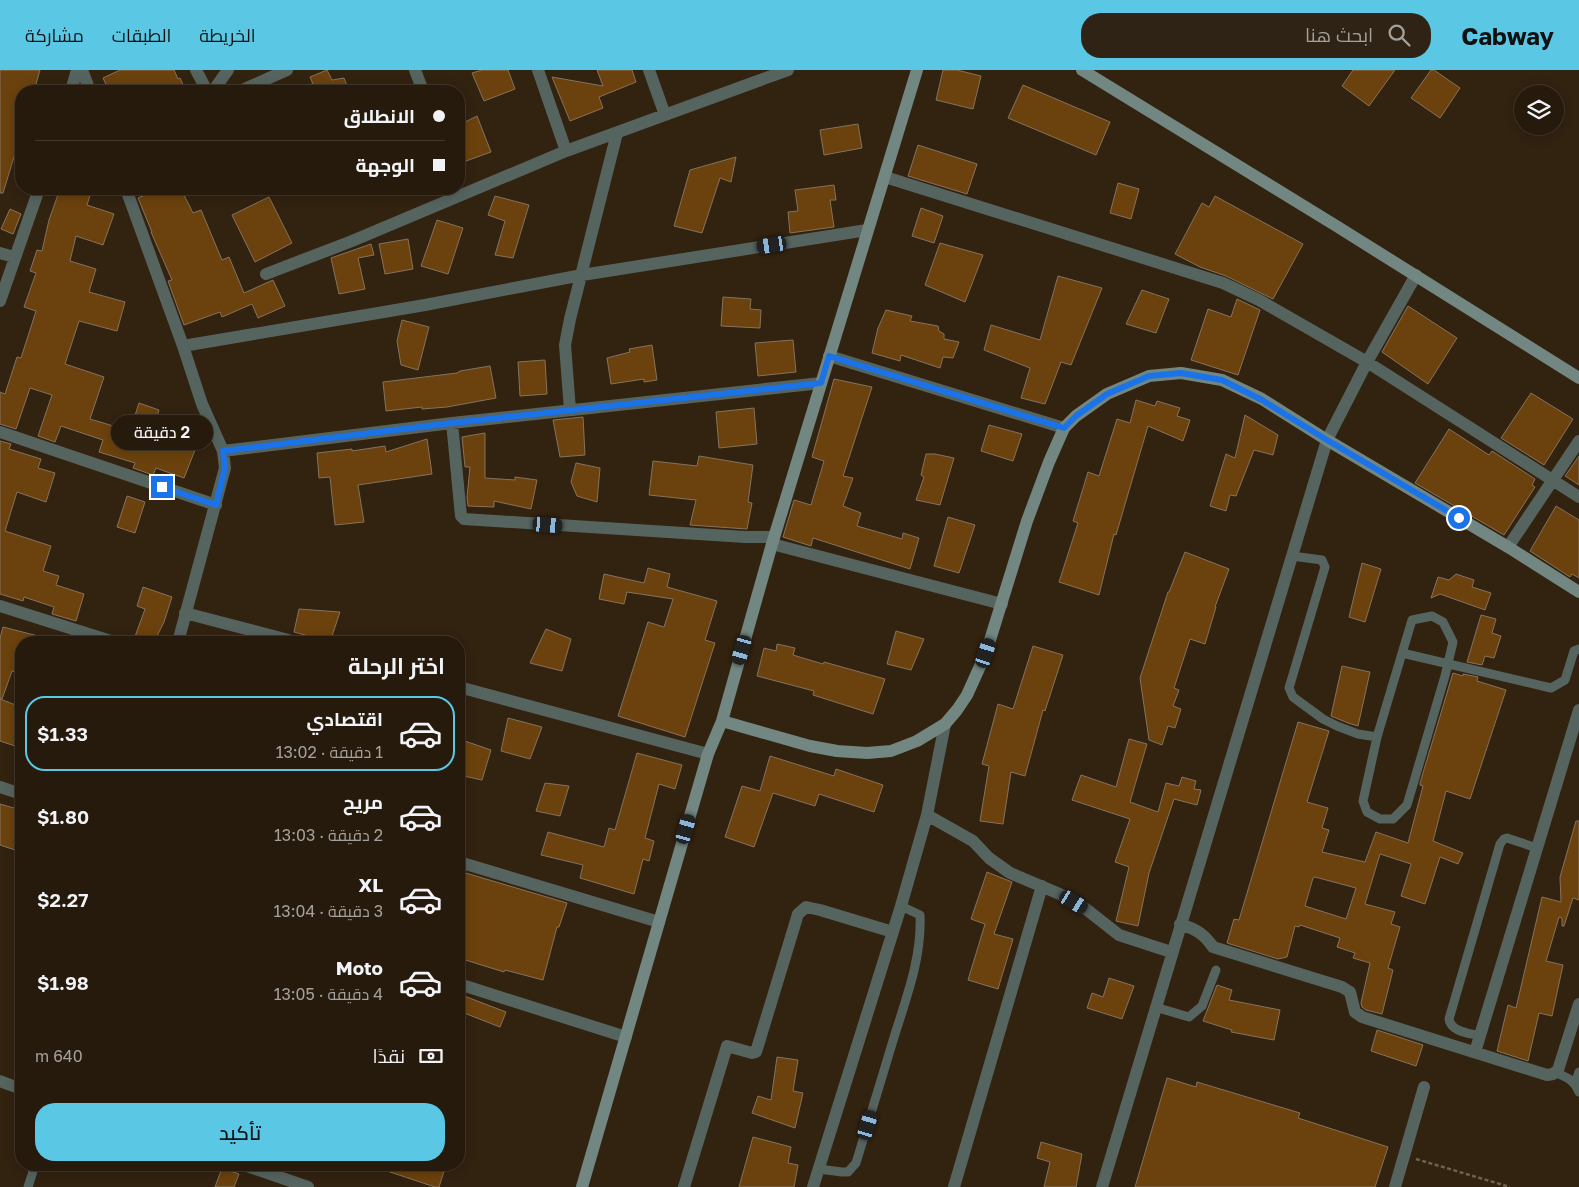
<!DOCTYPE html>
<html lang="ar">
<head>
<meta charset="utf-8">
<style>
	:root { --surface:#261a0c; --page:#2e2315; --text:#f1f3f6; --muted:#a4a19d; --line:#42382d; --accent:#5ac8e5 }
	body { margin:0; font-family:"Golos Text",Cairo,sans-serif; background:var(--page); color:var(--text); direction:rtl; height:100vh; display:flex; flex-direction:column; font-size:19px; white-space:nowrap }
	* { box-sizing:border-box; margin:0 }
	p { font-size:16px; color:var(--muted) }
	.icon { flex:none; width:28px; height:28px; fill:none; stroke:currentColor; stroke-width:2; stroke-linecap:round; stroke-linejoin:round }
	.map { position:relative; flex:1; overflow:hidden; direction:ltr }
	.sheet { position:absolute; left:15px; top:566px; width:450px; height:535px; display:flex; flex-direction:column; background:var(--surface); border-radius:20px; box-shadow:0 2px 12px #0003,0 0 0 1px var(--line); direction:rtl }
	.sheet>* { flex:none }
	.hud { position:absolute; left:15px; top:15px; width:450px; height:110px; border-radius:20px; box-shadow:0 2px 12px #0003,0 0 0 1px var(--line); direction:rtl; display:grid; align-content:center; height:110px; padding:0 20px; background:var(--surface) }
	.buttons { position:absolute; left:1514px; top:15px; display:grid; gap:10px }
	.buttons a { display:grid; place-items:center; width:50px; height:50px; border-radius:50%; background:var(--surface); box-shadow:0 2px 12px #0003,0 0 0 1px var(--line); font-size:25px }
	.end { position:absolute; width:22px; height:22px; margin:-11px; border:6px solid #1a73e8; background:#fff; box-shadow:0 0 0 2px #fff }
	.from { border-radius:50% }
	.bubble { position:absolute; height:35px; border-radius:18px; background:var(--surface); box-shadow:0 2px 12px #0003,0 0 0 1px var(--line); font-size:16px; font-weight:600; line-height:35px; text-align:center; direction:rtl }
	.car { position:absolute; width:15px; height:30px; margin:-15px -8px; border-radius:6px; box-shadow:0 0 4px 1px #0007; background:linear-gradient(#222 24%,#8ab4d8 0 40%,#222 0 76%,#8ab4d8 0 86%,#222 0) }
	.hud b { display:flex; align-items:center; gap:18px; height:48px; font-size:19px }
	.hud b+b { border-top:1px solid var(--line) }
	.hud i { width:12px; height:12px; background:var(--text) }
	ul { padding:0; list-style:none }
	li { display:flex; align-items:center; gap:15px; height:75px; margin:0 10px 8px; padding:0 10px; border:2px solid transparent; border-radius:20px }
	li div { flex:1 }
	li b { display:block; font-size:19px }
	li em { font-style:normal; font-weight:600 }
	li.current { border-color:var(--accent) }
	li>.icon { width:45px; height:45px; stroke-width:1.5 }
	h2 { padding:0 20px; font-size:22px; line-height:60px }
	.pay { display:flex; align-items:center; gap:12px; height:55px; padding:0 20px; font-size:19px }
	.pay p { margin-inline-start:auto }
	.action { display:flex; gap:10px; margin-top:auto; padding:10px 20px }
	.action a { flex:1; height:58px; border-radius:20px; background:var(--accent); color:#111; font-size:20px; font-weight:600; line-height:58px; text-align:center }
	header { display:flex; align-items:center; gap:30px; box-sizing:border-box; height:70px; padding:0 25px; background:var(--accent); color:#111 }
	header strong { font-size:24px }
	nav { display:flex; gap:28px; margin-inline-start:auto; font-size:18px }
	.search { width:350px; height:45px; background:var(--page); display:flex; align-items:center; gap:12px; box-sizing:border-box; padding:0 18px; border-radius:20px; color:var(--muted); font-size:19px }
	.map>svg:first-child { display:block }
	.building { fill:#6b420d; stroke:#86725e; fill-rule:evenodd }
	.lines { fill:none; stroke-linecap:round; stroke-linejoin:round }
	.path { stroke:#6f6151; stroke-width:2.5; stroke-dasharray:4 2.5; stroke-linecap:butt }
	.lane { stroke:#566460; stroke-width:9 }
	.street { stroke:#566460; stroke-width:12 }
	.secondary { stroke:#728781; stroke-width:12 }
	.route { stroke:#1a73e8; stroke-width:6 }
</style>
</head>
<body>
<header>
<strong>Cabway</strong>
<div class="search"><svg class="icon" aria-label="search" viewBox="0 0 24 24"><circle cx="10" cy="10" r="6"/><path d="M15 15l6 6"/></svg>ابحث هنا</div>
<nav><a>الخريطة</a><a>الطبقات</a><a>مشاركة</a></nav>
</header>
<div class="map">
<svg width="1579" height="1117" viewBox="0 0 1579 1117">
	<rect width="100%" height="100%" fill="#322210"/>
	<path class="building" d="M0,0H40L34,21H21V64L3,123H0Z
		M120,0H174L178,9L180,8L186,21H149L155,18L154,15L142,21H109L103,8Z
		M327,0L332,10L344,8L349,21H306L305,15L313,14L310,7Z
		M482,0H508L515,19L484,31L472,3Z
		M597,0H632L636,12L599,27L603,38L570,51L552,7L603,16Z
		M943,0H957L981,6L973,39L936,30Z
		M1353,0H1395L1369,36L1342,16Z
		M1431,0H1434L1460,18L1440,48L1411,28Z
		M1023,15L1110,52L1096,85L1008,48Z
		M477,46L491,82L466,91L459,70V55Z
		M858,54L862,78L824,85L820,60Z
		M918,75L977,94L967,124L908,106Z
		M736,87L731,112L720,108L702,163L674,156L690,100Z
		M1118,113L1139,119L1131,149L1110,143Z
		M834,115L836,130H830L834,157L790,163L788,142L798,141L795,120Z
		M60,119H92L87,135L114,144L103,175L76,166L70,191L96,199L89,222L125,232L117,261L79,251L65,294L104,307L90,349L130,361L139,333L159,340L151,364L195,380L184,408L156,398L153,405L133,398L135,393L99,382L103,370L61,356L55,372L38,366L52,325L30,318L16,359L0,354V322L5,324L17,287L21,288L36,241L24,237L36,203L30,201L37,180L42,181L49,150Z
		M159,119H181L193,143L201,140L222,190L229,187L244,223L273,210L285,236L258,248L252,234L222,247L220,242L184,255L168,211L172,210L151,162H152L138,128Z
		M495,126L529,135L513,188L495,185L505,151L488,145Z
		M1215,126L1303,174L1273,229L1226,206L1200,197L1175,184L1202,133L1209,137Z
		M269,127L292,173L255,192L232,145Z
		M921,138L943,146L934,173L912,166Z
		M10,139L21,144L13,164L1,159Z
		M437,150L463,158L448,204L421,196Z
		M408,169L413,199L385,204L379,174Z
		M940,173L983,185L965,232L925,215Z
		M371,174L374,185L358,188L365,219L339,224L331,188Z
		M1058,206L1102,218L1071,295L1061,292L1045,334L1021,328L1030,298L984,280L991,255L1040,270Z
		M1142,220L1169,229L1156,263L1126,254Z
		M723,227L751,229L750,239L761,240L760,258L721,256Z
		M1237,229L1260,240L1238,305L1191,290L1208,239L1231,247Z
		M1408,236L1457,268L1428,314L1382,282Z
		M886,240L912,246L910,251L938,256L939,261L944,264V269L959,272L953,288L943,287L940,298L901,285L900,291L872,283L878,258Z
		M402,250L429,257L418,300L401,295L397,271Z
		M793,270L796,302L758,306L755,273Z
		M652,275L657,310L644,312V309L611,314L607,288L630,282L629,279Z
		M545,290L547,324L520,326L518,292Z
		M490,296L496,328L447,337L422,339V337L386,341L383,312L457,303L460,301Z
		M834,309L872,317L843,406L853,408L843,436L861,443L857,456L902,469L903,463L919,468L910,499L813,468L811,476L783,467L794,430L811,435L824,391L812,387Z
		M1531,323L1573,349L1544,395L1501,368Z
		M1136,330L1155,336L1157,331L1180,338L1177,346L1190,350L1183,371L1148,356L1116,465L1114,464L1099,525L1059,512L1078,453L1073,451L1088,402L1099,406L1117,349L1130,353Z
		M754,338L757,374L719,378L716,342Z
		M1245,345L1278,365L1273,385L1254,380L1236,426L1230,425L1226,441L1210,436L1226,384L1235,388Z
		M583,347L585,385L560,387L553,350Z
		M989,355L1022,364L1013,391L981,381Z
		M1449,359L1489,385L1492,381L1535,409L1532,415L1535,417L1504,465L1415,413Z
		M485,363V408L515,410V407L537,410L531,439L494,431V437L468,436L467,427L470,397H465L462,367Z
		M427,369L432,404L358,415L364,452L335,455L330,407L319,408L317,383L352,379V381L385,376L386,382Z
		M0,371L11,374L9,379L41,389L38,398L55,403L46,432L17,422L5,461L51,476L43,501L59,506L56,515L84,524L76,551L52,544L54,537L24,527L23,531L0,524Z
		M926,384H935L954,388L940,435L916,430L924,407L921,405Z
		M699,386L753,395L748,432L752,433L747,459L690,455L696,430L649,425L653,391L697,396Z
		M1579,386V415L1565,406Z
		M576,393L600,398L597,432L577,426L571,412Z
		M127,426L145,432L135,463L117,457Z
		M1556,436L1579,450V508L1572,504L1570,507L1530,481Z
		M948,447L975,455L959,503L934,496Z
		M1185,482L1229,499L1215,537H1216L1205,574L1190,569L1174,618L1179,620L1173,636L1181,639L1175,658L1168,656L1162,675L1149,670L1140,608L1168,522H1169Z
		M1362,493L1381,499L1365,552L1349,547Z
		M648,498L670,504L667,517L717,531L705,570L715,573L685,667L618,646L648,552L664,557L673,529L627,522L624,534L599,529L604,504L644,513Z
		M1456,504L1474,510L1472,517L1491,523L1485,540L1440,524L1431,528L1438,507L1449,510Z
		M143,517L172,527L164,552L154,572H133L145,539L137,536Z
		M299,539L340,542L330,572L294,562Z
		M1481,545L1496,549L1492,563L1501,566L1494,588L1485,586L1482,595L1467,592Z
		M3,557L46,568L45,572H21V593L19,603L12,601L2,629H0V568Z
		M546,559L571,569L562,601L530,593Z
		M896,561L924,569L911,600L887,594Z
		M777,574L795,578L793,585L823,594L824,592L885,609L873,644L813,625L814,621L757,606L764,578L776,581Z
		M1033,576L1063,585L1045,641L1043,640L1025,706L1011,702L1003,754L980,751L989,696L982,694L998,634L1013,639Z
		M1342,596L1370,602L1358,656L1348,653L1331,646Z
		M1453,603L1463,606V604L1478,607L1477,611L1506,620L1470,729L1446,721L1433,771L1463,783L1458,794L1440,787L1425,834L1401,826L1411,794L1380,784L1365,834L1395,842L1391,854L1400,857L1388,898L1393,900L1382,944L1366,940L1362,937L1361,933L1370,893L1353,888L1355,883L1337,877L1340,868L1300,855L1299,857L1295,856L1287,887L1278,889L1227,873L1234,849L1239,850L1298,652L1329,661L1307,732L1328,738L1322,758L1329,760L1322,782L1365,792L1376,762L1408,773L1423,716L1420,715V713ZM1315,807L1356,818L1346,849L1305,836L1313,808Z
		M0,629L21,637V678L0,671Z
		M508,648L542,657L530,689L501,681Z
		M459,669L491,680L482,710L459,705Z
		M1129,669L1147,674L1130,732L1158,742L1166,713L1179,716L1182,707L1196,711L1194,719L1201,720L1197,735L1174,729L1149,803L1138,856L1116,851L1129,797L1115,792L1130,749L1072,730L1081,705L1116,717Z
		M637,683L682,695L675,719L659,714L645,768L654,771L649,791L643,789L634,824L580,808L583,795L541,785L548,762L604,777L609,758L615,760Z
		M770,686L834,706L836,699L883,715L874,742L819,724L815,736L773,723L754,777L725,767L742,716L760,721Z
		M545,713L569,716L560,746L536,741Z
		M0,734L21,740V760L15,780L0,775Z
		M1576,751H1579V830L1573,828L1564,856H1562V848L1559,847L1546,891L1563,895L1552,946L1539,943L1528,991L1497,981L1508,935L1516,938L1542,827L1561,832L1560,807Z
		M459,801L567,833L559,857H557L543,910L505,900L504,902L459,888Z
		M987,802L1012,812L994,864L1013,869L998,919L968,910L985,854L971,849Z
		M1109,908L1134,916L1122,949L1087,938L1092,923L1103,927Z
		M1217,915L1232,920L1229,930L1280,940L1274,970L1231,962L1232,960L1203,951Z
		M459,924L506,942L500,957L459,941Z
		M1377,960L1423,975L1416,996L1371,981Z
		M777,987L798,990L793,1021L803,1023L795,1058L752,1043L758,1026L771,1030Z
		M1167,1008L1196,1017L1197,1012L1300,1043L1298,1048L1388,1077L1375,1117H1135Z
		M753,1067L791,1077L788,1093L798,1095L794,1117H739Z
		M1041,1072L1082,1084L1076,1117H1044L1050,1092L1037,1088Z
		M375,1095H446L439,1117H435L375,1097Z
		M222,1098L239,1104L234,1117H215Z"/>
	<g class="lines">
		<path class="path" d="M1416,1089L1510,1117"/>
		<path class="lane" d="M1292,486L1322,490L1325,497L1289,618L1293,627L1323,649L1337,656L1358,664L1377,667
			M1432,546L1443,552L1453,572L1445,606L1407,735L1393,749H1380L1367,742L1363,731L1377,667L1412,550Z
			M1402,583L1551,618L1565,610L1574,581L1579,579
			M1155,937L1189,947L1202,936L1216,900
			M1480,966C1469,963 1451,962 1449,949L1500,774L1504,769L1507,768L1537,778
			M1556,1003C1567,1007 1574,1010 1579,1022
			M1575,1013L1579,1002
			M819,1099L842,1102H848L856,1093C869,1050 882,1007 895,964C907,926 922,886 920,845L901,836
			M28,1117L35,1095"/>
		<path class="street" d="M82,0L90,21
			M196,0L207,21
			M415,0L423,21
			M538,0L566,81
			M649,0L665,45
			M71,21L77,0
			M213,21L228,0
			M240,21L287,0
			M885,107L1223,213L1259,230L1367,292L1579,427
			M126,119L183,276L202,334L223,381L225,398L178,572
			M0,183L14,187
			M266,204L352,171L566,81L788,0
			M0,231L39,119
			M183,276L425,235L582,205L867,160
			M829,286L1064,358
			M570,340L565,275L570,249L617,63
			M452,353L461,446L464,449L745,467H774
			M0,362L216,435
			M223,381L452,353L821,313
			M772,474L1002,534
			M1508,477L1579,371
			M0,536L114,572
			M185,543L296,572
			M459,617L708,684
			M0,717L21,724
			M927,745L973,771L989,788L1010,803L1062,825L1086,839L1119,865L1171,882
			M459,792L659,852
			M1180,854C1196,859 1204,864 1213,877L1342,917L1350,922L1355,942L1362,947L1547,1005L1553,1004L1558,1000L1579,934
			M459,914L626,967
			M1475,982L1579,640
			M0,1011L21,1019
			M244,1095L308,1117
			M684,1117L727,976L752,983L756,982L798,844L806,837L820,840L893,862
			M813,1117L901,836L927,745L945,654
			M954,1117L1042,816
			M1102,1117L1327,370L1367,292L1416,205
			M1395,1117L1424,1017"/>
		<path class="secondary" d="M1082,0L1338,157L1579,308
			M722,651L810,676L837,681L867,683L891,681L917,671L945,654L957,640L967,625L986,583L1027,451L1049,392L1064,358L1076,346L1107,324L1149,306L1181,303L1222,310L1262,329L1327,370L1508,477L1579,522
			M582,1117L708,684L722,651L772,474L917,0"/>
	</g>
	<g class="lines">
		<path class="route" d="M162,417L216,435L225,398L223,381L452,353L821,313L829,286L1064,358L1076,346L1107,324L1149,306L1181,303L1222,310L1262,330L1327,370L1459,448"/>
	</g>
</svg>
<div class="buttons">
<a><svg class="icon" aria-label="layers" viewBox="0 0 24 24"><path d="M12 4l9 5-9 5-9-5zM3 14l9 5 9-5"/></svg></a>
</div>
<i class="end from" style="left:1459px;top:448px"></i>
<i class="end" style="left:162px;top:417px"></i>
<div class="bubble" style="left:111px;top:345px;width:102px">2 دقيقة</div>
<i class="car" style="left:772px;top:175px;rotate:261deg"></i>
<i class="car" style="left:548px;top:455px;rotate:94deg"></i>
<i class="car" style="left:742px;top:580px;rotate:196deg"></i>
<i class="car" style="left:986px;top:583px;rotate:18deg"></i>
<i class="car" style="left:686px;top:759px;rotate:16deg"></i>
<i class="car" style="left:1074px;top:832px;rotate:121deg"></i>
<i class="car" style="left:868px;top:1055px;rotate:17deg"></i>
<div class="hud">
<b><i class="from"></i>الانطلاق</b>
<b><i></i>الوجهة</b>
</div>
<section class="sheet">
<h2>اختر الرحلة</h2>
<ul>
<li class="current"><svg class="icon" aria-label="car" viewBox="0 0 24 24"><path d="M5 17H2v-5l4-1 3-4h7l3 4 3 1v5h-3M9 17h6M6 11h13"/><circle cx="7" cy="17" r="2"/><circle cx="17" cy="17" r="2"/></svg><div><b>اقتصادي</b><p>1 دقيقة · 13:02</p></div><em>$1.33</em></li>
<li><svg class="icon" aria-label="car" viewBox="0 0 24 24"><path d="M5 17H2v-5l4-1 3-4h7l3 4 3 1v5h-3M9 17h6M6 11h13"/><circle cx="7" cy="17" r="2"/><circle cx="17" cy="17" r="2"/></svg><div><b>مريح</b><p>2 دقيقة · 13:03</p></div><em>$1.80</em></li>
<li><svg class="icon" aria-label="car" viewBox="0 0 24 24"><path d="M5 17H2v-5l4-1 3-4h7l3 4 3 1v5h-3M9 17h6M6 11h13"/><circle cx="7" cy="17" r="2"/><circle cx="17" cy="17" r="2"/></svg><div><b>XL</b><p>3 دقيقة · 13:04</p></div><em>$2.27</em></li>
<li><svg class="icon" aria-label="car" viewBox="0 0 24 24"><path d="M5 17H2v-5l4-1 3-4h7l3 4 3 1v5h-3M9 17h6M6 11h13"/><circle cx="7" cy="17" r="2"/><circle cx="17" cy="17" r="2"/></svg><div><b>Moto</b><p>4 دقيقة · 13:05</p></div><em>$1.98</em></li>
</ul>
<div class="pay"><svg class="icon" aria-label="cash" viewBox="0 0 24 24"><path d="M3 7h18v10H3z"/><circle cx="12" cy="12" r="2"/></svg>نقدًا<p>640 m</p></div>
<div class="action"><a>تأكيد</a></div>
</section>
</div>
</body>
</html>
